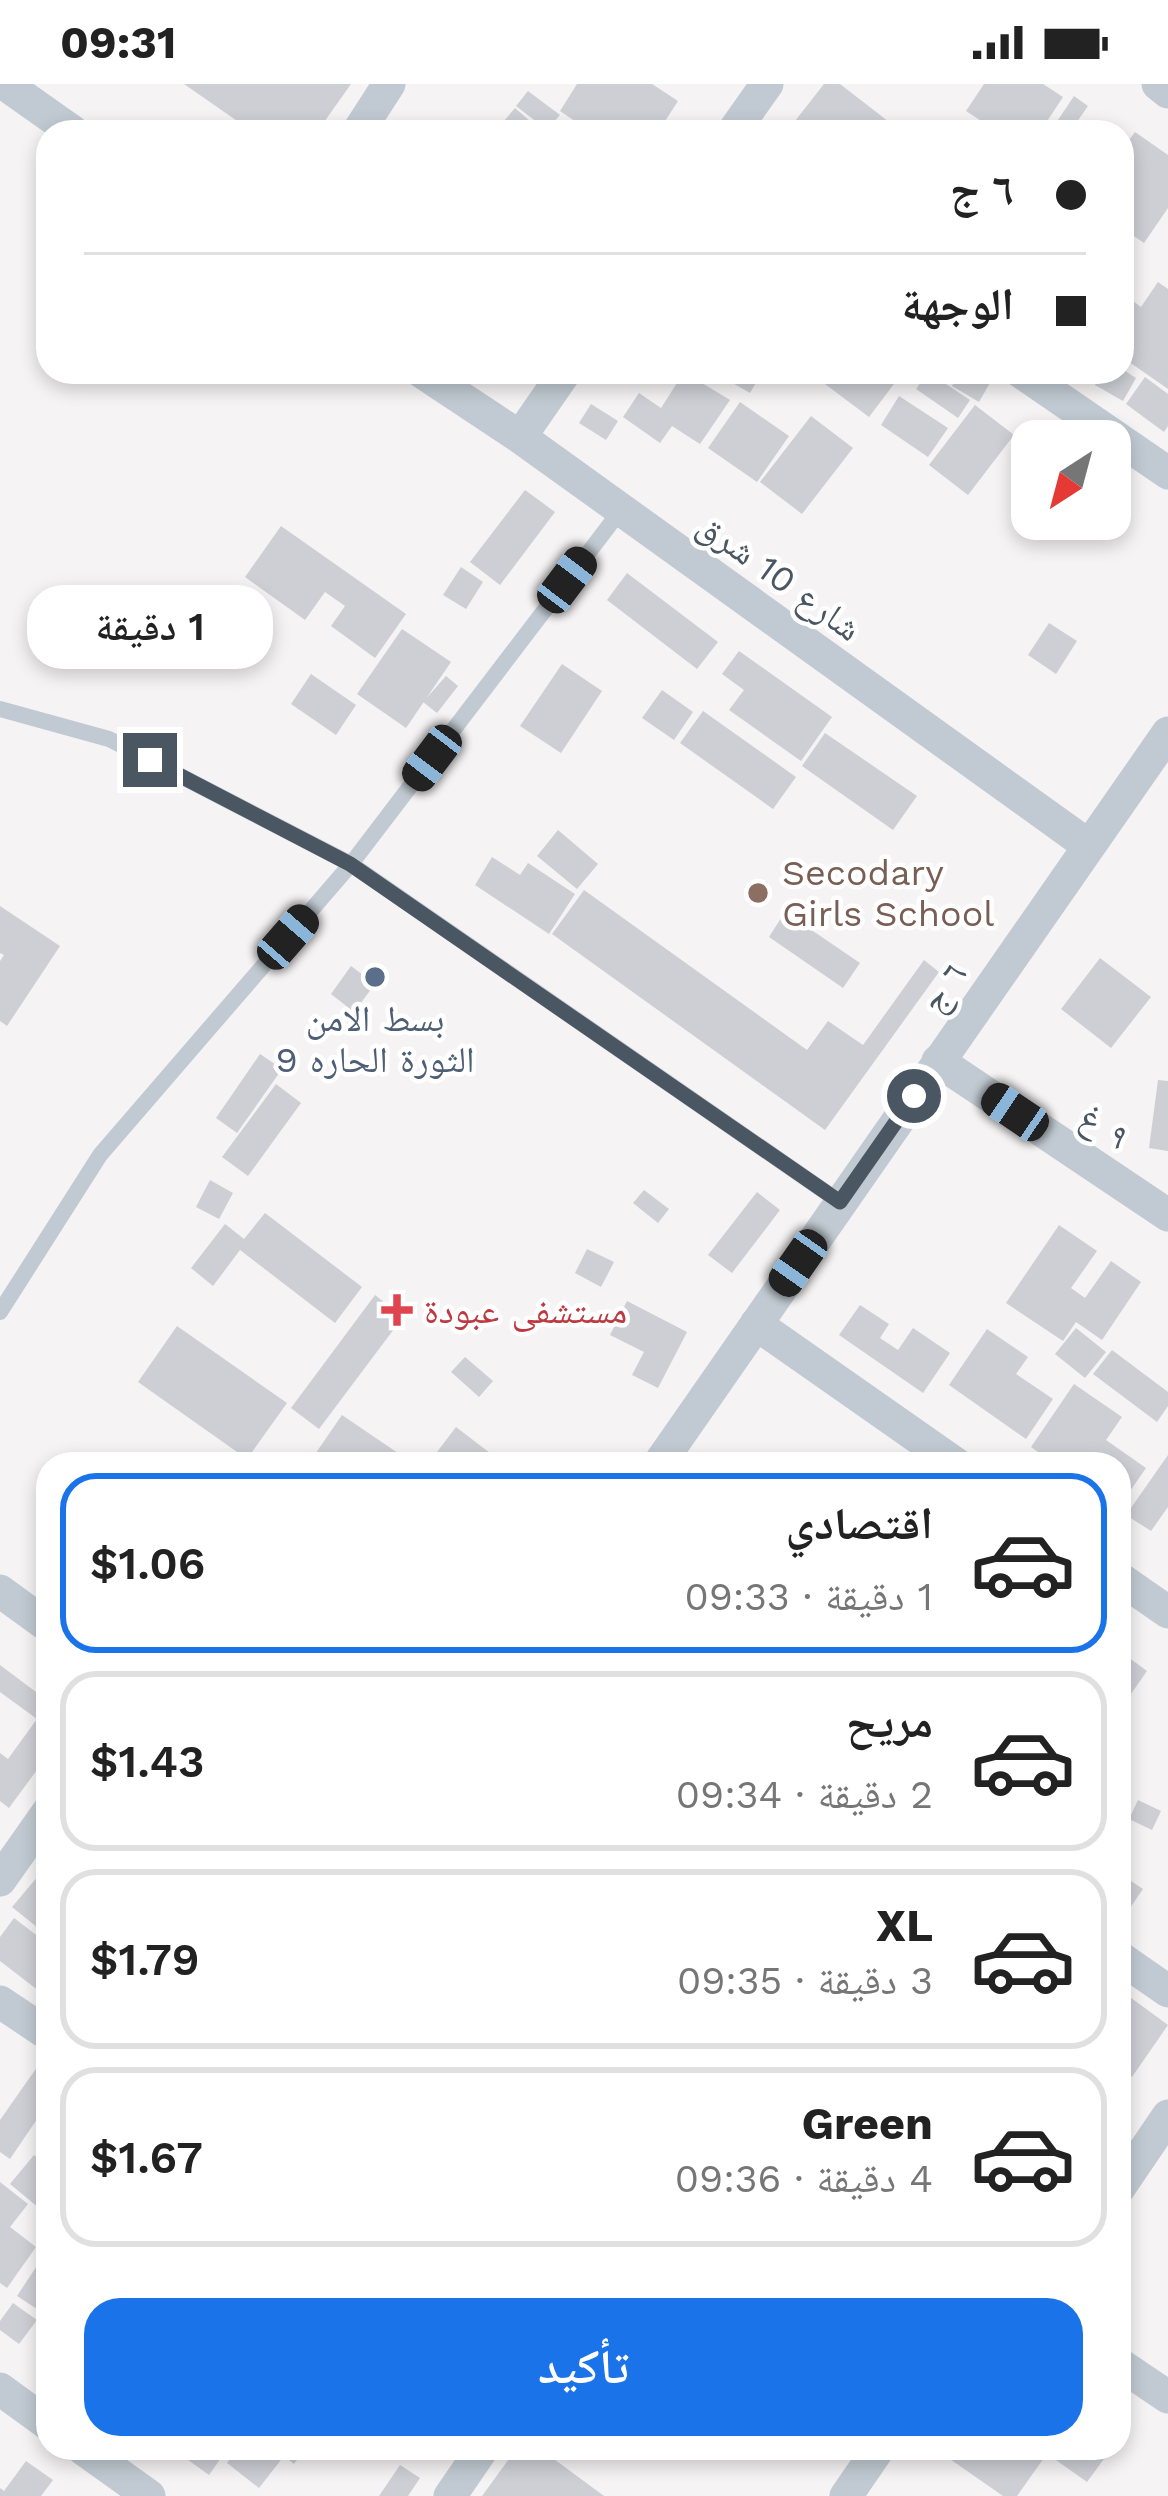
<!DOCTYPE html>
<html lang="ar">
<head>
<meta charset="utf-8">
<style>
	:root { --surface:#fff; --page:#f2f2f2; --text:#222; --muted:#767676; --line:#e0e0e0; --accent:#1a73e8 }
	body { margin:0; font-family:"Work Sans","Noto Naskh Arabic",sans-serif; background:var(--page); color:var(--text); direction:rtl; height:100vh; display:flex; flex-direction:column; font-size:45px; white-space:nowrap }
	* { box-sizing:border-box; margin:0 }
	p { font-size:39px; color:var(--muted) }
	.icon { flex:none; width:66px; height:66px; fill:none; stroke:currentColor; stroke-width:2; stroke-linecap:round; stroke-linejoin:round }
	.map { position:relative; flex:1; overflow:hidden; direction:ltr }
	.sheet { position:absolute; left:36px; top:1368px; width:1095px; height:1008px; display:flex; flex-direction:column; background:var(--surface); border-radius:36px; box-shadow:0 6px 18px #0003; direction:rtl }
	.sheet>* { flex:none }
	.hud { position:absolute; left:36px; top:36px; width:1098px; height:264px; border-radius:36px; box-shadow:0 6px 18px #0003; direction:rtl; display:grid; align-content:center; height:264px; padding:0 48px; background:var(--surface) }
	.needle { width:78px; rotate:216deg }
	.tools { position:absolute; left:1011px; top:336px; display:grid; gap:24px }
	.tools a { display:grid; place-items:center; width:120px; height:120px; border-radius:24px; background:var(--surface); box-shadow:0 6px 18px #0003; font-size:60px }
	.end { position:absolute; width:54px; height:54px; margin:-27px; border:15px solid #4a5661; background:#fff; box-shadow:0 0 0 6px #fff }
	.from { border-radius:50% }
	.bubble { position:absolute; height:84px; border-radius:36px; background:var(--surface); box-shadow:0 6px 18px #0003; font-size:39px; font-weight:600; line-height:84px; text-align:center; direction:rtl }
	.car { position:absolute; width:36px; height:72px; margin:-36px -18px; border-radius:15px; box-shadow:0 0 9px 3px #0007; background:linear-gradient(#222 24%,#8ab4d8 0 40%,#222 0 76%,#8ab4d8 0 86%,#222 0) }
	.hud b { display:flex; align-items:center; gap:42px; height:114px; font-size:45px }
	.hud b+b { border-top:3px solid var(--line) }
	.hud i { width:30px; height:30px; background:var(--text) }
	ul { padding:21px 0 0; list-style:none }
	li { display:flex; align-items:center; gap:36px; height:180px; margin:0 24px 18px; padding:0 24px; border:6px solid var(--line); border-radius:36px }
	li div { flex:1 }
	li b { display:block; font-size:45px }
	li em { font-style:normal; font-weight:600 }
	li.active { border-color:var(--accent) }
	li>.icon { width:108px; height:108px; stroke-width:1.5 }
	.cta { display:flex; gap:24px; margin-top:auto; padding:24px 48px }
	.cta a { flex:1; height:138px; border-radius:36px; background:var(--accent); color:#fff; font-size:48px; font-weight:600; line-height:138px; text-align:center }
	.status { display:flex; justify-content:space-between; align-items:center; height:84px; padding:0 60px; background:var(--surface); direction:ltr }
	.status svg { height:33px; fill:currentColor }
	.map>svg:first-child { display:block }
	.building { fill:#cdcfd5 }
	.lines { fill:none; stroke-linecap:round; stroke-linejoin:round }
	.lane { stroke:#c1cad2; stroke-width:16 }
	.street { stroke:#c1cad2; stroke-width:33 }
	.route { stroke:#4a5661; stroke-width:15 }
	.education-dot { fill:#8d6e63; stroke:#fff; stroke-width:4.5 }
	.service-dot { fill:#5c6f8a; stroke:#fff; stroke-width:4.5 }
	.health-dot { fill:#e0444e; stroke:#fff; stroke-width:4.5 }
	.labels { text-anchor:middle; stroke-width:9; stroke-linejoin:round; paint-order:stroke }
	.street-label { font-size:36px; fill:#4a5661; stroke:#fff }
	.education-label { font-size:36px; fill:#785e54; stroke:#fff; text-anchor:start }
	.service-label { font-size:36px; fill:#4e5e75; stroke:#fff }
	.health-label { font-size:36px; fill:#be3a42; stroke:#fff; text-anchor:start }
</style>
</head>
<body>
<div class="status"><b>09:31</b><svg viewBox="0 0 49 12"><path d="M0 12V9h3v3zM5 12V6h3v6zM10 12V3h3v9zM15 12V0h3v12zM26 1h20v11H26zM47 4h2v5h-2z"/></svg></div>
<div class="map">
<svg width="1168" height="2412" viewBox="0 0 1168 2412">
	<rect width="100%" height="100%" fill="#f5f3f3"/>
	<path class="building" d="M184,0H351L317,48H253Z
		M577,0H652L678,17L658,48H614L599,38L591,48L560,27Z
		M824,0H840L902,48H810L795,37Z
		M984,0H1043L1063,13L1040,48H998L966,27Z
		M528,7L560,31L547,46L516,22Z
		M1074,12L1088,22L1070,48H1050Z
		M515,24L539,45L536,48H503L498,44Z
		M1135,48L1168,71V124L1144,159L1122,144V66Z
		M1158,198L1168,205V305L1122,273V209L1141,223Z
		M1122,285L1136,294L1123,317L1095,301L1102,288Z
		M684,288L730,316L700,360L672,342L660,359L623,333L639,309L661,324Z
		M727,288H762L750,309L724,294Z
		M809,288H903L869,333Z
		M928,288L970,316L958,334L916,305Z
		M960,288H974L991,297L979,318L952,302Z
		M1145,293L1168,310V342L1164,348L1126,320Z
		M899,312L948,344L928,373L881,341Z
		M740,318L789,352L757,398L708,364Z
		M591,320L618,337L606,356L579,339Z
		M975,321L1014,351L968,411L929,381Z
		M811,332L853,364L802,430L760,398Z
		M525,406L555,428L500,501L470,478Z
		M281,442L406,530L375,574L331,542L345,522L325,508L305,536L245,493Z
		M461,483L483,498L466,525L443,511Z
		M627,489L718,558L697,585L607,516Z
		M1049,539L1077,557L1056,590L1028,571Z
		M402,545L451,578L406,644L357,610Z
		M739,567L832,633L801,677L729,626L744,606L722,590Z
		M562,580L602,607L561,669L520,642Z
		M311,590L356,621L336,651L291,620Z
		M446,592L458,602L437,629L423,618Z
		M662,606L693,628L674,656L642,634Z
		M703,627L796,693L773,725L680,659Z
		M825,649L917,712L893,746L802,682Z
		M558,746L598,780L577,805L537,772Z
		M492,773L520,791L528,779L575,810L549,850L475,801Z
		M584,806L807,966L828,937L863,961L924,876L939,888L825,1046L552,850Z
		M0,822L60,862L7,942L0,937V877L4,871L0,869Z
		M785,828L860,879L843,904L769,853Z
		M1100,874L1151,913L1111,964L1061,925Z
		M351,882L375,900L354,928L331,910Z
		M260,970L282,985L237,1049L216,1034Z
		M1158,996L1168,997V1067L1149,1064Z
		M276,1000L301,1019L248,1092L222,1073Z
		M210,1096L233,1109L219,1135L196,1123Z
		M644,1106L669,1125L658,1139L633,1119Z
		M757,1108L780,1126L732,1189L708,1171Z
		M265,1129L362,1203L335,1239L240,1166L213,1202L191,1184L225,1140L244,1155Z
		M1059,1141L1097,1167L1071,1204L1085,1214L1111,1177L1141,1198L1102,1256L1076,1238L1063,1257L1006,1219Z
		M587,1165L614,1178L601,1203L575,1189Z
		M375,1211L403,1233L319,1345L291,1324Z
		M627,1217L687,1248L658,1304L632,1291L644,1268L610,1251Z
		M860,1221L889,1240L880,1254L898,1266L913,1244L950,1269L923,1309L839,1251Z
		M177,1242L287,1319L247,1375L138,1298Z
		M1076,1244L1106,1268L1085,1294L1055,1270Z
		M987,1245L1028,1273L1016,1290L1053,1315L1026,1355L949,1301Z
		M1112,1266L1168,1308V1322L1157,1338L1093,1290Z
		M465,1273L493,1297L479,1313L451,1288Z
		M1074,1300L1122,1333L1106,1356L1146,1384L1119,1423V1380H1055L1031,1363Z
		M342,1331L414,1380H317L311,1376Z
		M456,1343L490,1369L481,1380H453L437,1368Z
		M1168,1371V1423L1151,1447L1126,1431Z
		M1119,1555L1127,1560L1121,1568L1147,1587L1119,1627Z
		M0,1581L48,1617V1671L9,1724L0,1717V1669L8,1675L37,1635L0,1608Z
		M1138,1716L1161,1727L1152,1746L1129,1735Z
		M39,1791L48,1798V1852L12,1823Z
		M1125,1793L1143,1805L1119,1840V1802Z
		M14,1834L48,1860V1914L0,1877V1853Z
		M1119,1905L1168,1941L1132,1993L1119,1983Z
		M40,1979L48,1984V2019L10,2075L0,2068V2036Z
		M34,2071L48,2082V2113L39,2124L10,2100Z
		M0,2098L28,2120L10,2143L36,2163L7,2204L0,2199Z
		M48,2165V2241L40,2235L43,2229L17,2212Z
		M13,2219L37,2236L19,2260L0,2246V2237Z
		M180,2364H228L209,2391L177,2368Z
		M238,2364H306L294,2380L284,2372L259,2404L227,2379Z
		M517,2364H539L604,2412H482Z
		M934,2364H1051L1017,2412H1003Z
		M1060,2364H1112L1087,2398L1053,2374Z
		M26,2377L53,2396L41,2412H0V2404L4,2407Z
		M400,2381L420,2394L408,2412H379Z"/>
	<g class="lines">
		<path class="lane" d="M0,625L109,655L351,780L840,1118
			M0,1228L100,1071L351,780L621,426"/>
		<path class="street" d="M5,0L73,48
			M1158,0L1168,8
			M358,48L389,0
			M733,48L767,0
			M422,288L520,353L1089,762
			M1021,288L1168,389
			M520,353L565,288
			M938,977L1168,1131
			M756,1240L956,1380
			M659,1380L1168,649
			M1119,1494L1168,1528
			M0,1507L48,1542
			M0,1796L48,1728
			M1119,1873L1168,1907
			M0,1918L48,1950
			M1119,2104L1168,2032
			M1119,2280L1168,2313
			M0,2305L48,2340
			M82,2364L149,2412
			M450,2412L483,2364
			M846,2412L879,2364"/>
	</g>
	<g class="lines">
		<path class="route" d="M150,676L350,780L840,1118L914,1012"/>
	</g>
	<circle class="education-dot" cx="758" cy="809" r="12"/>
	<circle class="service-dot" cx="375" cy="893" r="12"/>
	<path class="health-dot" d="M391 1208h12v12h12v12h-12v12h-12v-12h-12v-12h12z"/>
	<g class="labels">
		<g class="street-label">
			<text transform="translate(780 492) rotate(36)" y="13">شارع 10 شرق</text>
			<text transform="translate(943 903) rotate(-55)" y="13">٦ ج</text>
			<text transform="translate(1105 1042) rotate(34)" y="13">٩ غ</text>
		</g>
		<g class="education-label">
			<text x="782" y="801">Secodary<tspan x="782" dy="41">Girls School</tspan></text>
		</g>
		<g class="service-label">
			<text x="375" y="947">بسط الامن<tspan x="375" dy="41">الثورة الحاره 9</tspan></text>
		</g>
		<g class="health-label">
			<text x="424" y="1239">مستشفى عبودة</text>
		</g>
	</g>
</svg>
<div class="tools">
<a><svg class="needle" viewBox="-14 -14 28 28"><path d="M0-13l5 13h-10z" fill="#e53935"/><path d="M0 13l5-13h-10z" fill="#767676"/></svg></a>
</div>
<i class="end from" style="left:914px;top:1012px"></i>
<i class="end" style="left:150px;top:676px"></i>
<div class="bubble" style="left:27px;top:501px;width:246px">1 دقيقة</div>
<i class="car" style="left:567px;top:496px;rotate:37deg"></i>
<i class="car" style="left:432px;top:674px;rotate:217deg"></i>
<i class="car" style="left:288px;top:853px;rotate:41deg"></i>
<i class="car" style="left:1015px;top:1028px;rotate:304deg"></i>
<i class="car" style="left:798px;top:1179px;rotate:215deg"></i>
<div class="hud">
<b><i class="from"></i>٦ ج</b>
<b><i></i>الوجهة</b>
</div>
<section class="sheet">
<ul>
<li class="active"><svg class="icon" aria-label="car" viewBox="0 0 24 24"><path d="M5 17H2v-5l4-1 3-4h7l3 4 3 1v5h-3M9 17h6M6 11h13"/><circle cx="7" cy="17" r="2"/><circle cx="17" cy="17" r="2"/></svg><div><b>اقتصادي</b><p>1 دقيقة · 09:33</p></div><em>$1.06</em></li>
<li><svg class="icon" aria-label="car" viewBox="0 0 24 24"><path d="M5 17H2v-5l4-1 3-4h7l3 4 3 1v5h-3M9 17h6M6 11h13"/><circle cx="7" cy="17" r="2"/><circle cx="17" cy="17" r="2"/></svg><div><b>مريح</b><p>2 دقيقة · 09:34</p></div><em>$1.43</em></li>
<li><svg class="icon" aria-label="car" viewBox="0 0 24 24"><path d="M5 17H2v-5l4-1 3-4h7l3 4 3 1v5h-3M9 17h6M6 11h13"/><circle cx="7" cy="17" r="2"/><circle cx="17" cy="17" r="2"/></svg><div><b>XL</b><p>3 دقيقة · 09:35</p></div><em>$1.79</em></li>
<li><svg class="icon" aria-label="car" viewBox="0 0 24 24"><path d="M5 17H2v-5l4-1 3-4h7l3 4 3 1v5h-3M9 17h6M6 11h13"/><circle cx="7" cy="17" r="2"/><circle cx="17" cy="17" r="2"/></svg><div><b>Green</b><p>4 دقيقة · 09:36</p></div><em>$1.67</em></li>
</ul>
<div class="cta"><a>تأكيد</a></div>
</section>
</div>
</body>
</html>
